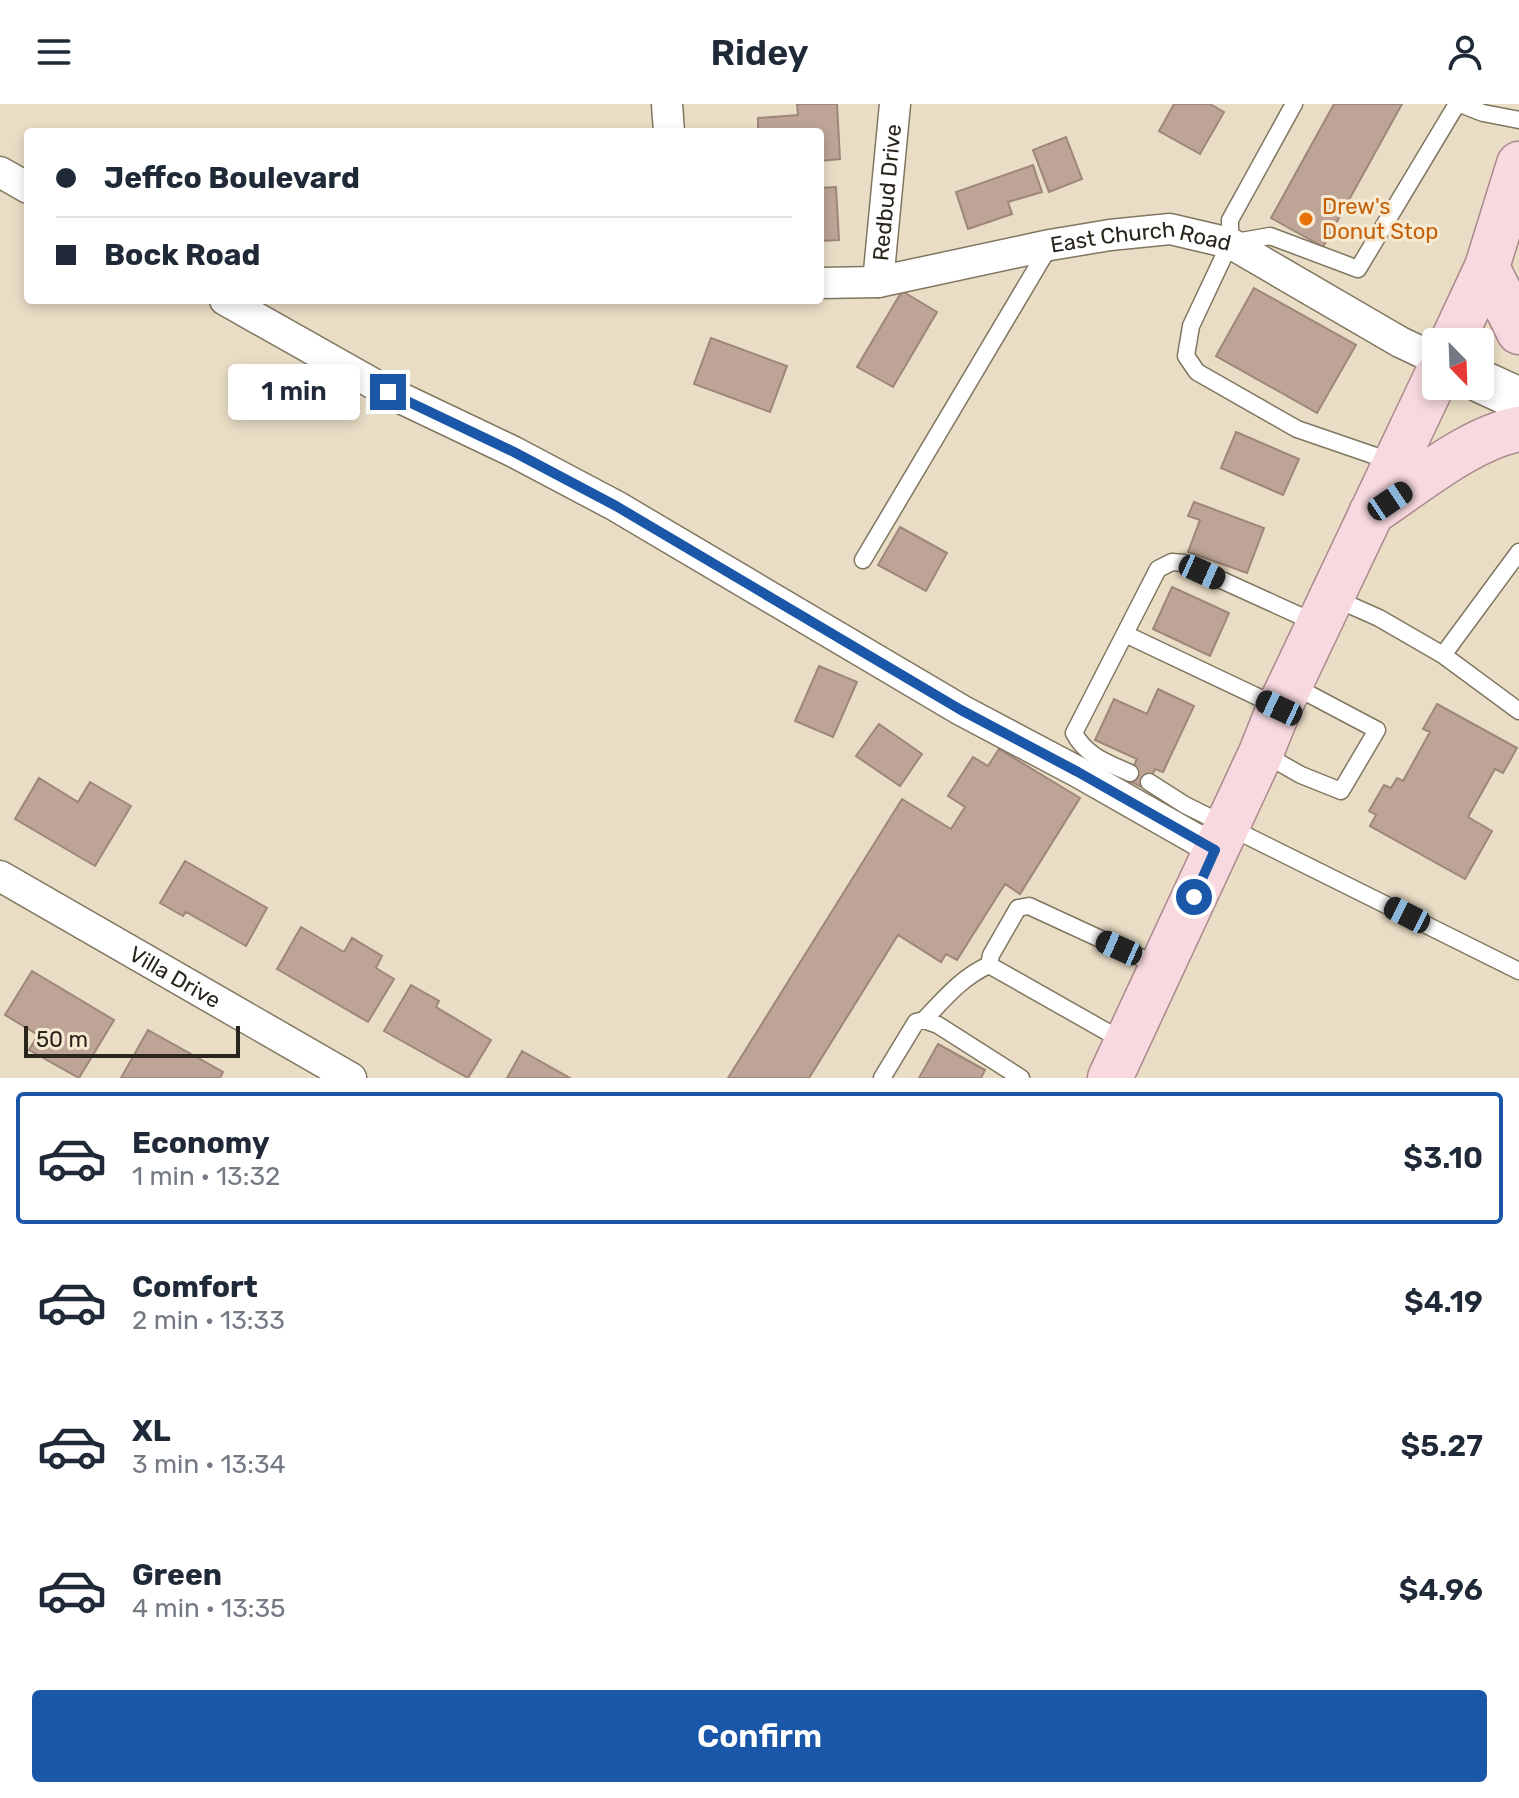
<!DOCTYPE html>
<html lang="en">
<head>
<meta charset="utf-8">
<style>
	:root { --surface:#fff; --page:#f6f6f7; --text:#1f2937; --muted:#747a83; --line:#e0e1e3; --accent:#1a57a8 }
	body { margin:0; font-family:Rubik,sans-serif; background:var(--page); color:var(--text); height:100vh; display:flex; flex-direction:column; font-size:30px; white-space:nowrap }
	* { box-sizing:border-box; margin:0 }
	p { font-size:26px; color:var(--muted) }
	.icon { flex:none; width:44px; height:44px; fill:none; stroke:currentColor; stroke-width:2; stroke-linecap:round; stroke-linejoin:round }
	.map { position:relative; height:974px; overflow:hidden }
	.side { display:flex; flex-direction:column; background:var(--surface); flex:1 }
	.side>* { flex:none }
	.banner { position:absolute; left:24px; top:24px; width:800px; height:176px; border-radius:8px; box-shadow:0 4px 12px #0003; display:grid; align-content:center; height:176px; padding:0 32px; background:var(--surface) }
	.needle { width:52px; rotate:157deg }
	.tools { position:absolute; left:1422px; top:224px; display:grid; gap:16px }
	.tools a { display:grid; place-items:center; width:72px; height:72px; border-radius:8px; background:var(--surface); box-shadow:0 4px 12px #0003; font-size:40px }
	.scale { position:absolute; left:24px; bottom:20px; width:216px; box-sizing:border-box; padding-left:8px; border:4px solid #2a251c; border-top:0; font-size:22px; line-height:28px; white-space:nowrap; color:#2a251c; -webkit-text-stroke:6px #f6ead2; paint-order:stroke }
	.end { position:absolute; width:36px; height:36px; margin:-18px; border:10px solid #1a57a8; background:#fff; box-shadow:0 0 0 4px #fff }
	.from { border-radius:50% }
	.bubble { position:absolute; height:56px; border-radius:8px; background:var(--surface); box-shadow:0 4px 12px #0003; font-size:26px; font-weight:600; line-height:56px; text-align:center }
	.car { position:absolute; width:24px; height:48px; margin:-24px -12px; border-radius:10px; box-shadow:0 0 6px 2px #0007; background:linear-gradient(#222 24%,#8ab4d8 0 40%,#222 0 76%,#8ab4d8 0 86%,#222 0) }
	.banner b { display:flex; align-items:center; gap:28px; height:76px; font-size:30px }
	.banner b+b { border-top:2px solid var(--line) }
	.banner i { width:20px; height:20px; background:var(--text) }
	ul { padding:14px 0 0; list-style:none }
	li { display:flex; align-items:center; gap:24px; height:132px; margin:0 16px 12px; padding:0 16px; border:4px solid transparent; border-radius:8px }
	li div { flex:1 }
	li b { display:block; font-size:30px }
	li em { font-style:normal; font-weight:600 }
	li.on { border-color:var(--accent) }
	li>.icon { width:72px; height:72px; stroke-width:1.5 }
	.cta { display:flex; gap:16px; margin-top:auto; padding:16px 32px }
	.cta a { flex:1; height:92px; border-radius:8px; background:var(--accent); color:#fff; font-size:32px; font-weight:600; line-height:92px; text-align:center }
	header { display:flex; justify-content:space-between; align-items:center; height:104px; padding:0 32px; background:var(--surface); font-size:36px; font-weight:600 }
	.map>svg:first-child { display:block }
	.building { fill:#bda496; stroke:#9e8679; stroke-width:2 }
	.lines { fill:none; stroke-linecap:round; stroke-linejoin:round }
	.lane-casing { stroke:#817660; stroke-width:19 }
	.street-casing { stroke:#817660; stroke-width:33 }
	.secondary-casing { stroke:#817660; stroke-width:45 }
	.primary-casing { stroke:#ab898c; stroke-width:47 }
	.lane { stroke:#fff; stroke-width:16 }
	.street { stroke:#fff; stroke-width:30 }
	.secondary { stroke:#fff; stroke-width:42 }
	.primary { stroke:#f7d9df; stroke-width:44 }
	.route { stroke:#1a57a8; stroke-width:10 }
	.food-dot { fill:#e8710a; stroke:#f6ead2; stroke-width:3 }
	.labels { text-anchor:middle; stroke-width:6; stroke-linejoin:round; paint-order:stroke }
	.street-label { font-size:22px; fill:#2a251c; stroke:#f6ead2 }
	.food-label { font-size:22px; fill:#c56008; stroke:#f6ead2; text-anchor:start }
</style>
</head>
<body>
<header><svg class="icon" aria-label="menu" viewBox="0 0 24 24"><path d="M4 6h16M4 12h16M4 18h16"/></svg>Ridey<svg class="icon" aria-label="person" viewBox="0 0 24 24"><circle cx="12" cy="8" r="4"/><path d="M4 21q1-7 8-7t8 7"/></svg></header>
<div class="map">
<svg width="1519" height="974" viewBox="0 0 1519 974">
	<rect width="100%" height="100%" fill="#e9ddc5"/>
	<path class="building" d="M797,0H837L840,55L820,57V28H758V14L798,11Z
		M1174,0H1210L1224,8L1200,50L1159,27Z
		M1334,0H1402L1323,143L1271,114Z
		M1066,33L1082,75L1049,88L1033,46Z
		M1033,61L1042,88L1008,98L1012,110L968,125L956,88Z
		M836,83L839,136L820,137V84Z
		M1254,184L1356,241L1317,309L1216,252Z
		M902,187L937,208L893,283L857,263Z
		M711,234L787,262L770,308L694,280Z
		M1236,328L1299,355L1283,391L1221,364Z
		M1194,398L1264,424L1247,469L1188,448L1200,416L1188,412Z
		M900,423L947,449L926,487L878,461Z
		M1172,483L1229,509L1210,552L1153,525Z
		M819,562L857,578L833,633L795,617Z
		M1158,585L1194,602L1163,668L1155,665L1146,685L1127,676L1137,655L1095,636L1114,595L1147,610Z
		M1437,600L1517,644L1503,669L1495,665L1468,713L1492,727L1465,775L1370,722L1376,711L1369,707L1384,681L1391,684L1397,674L1403,677L1430,628L1423,625Z
		M879,620L922,650L900,682L856,652Z
		M999,645L1080,694L1020,790L1005,780L957,856L946,850L941,858L898,831L809,974H728L902,695L951,725L965,703L948,692L973,653L988,662Z
		M39,674L78,698L90,678L131,702L95,762L15,715Z
		M185,757L267,804L246,842L186,808L183,812L160,799Z
		M301,823L344,848L352,834L382,852L376,864L394,875L368,918L277,865Z
		M32,867L114,916L79,974L29,946L38,931L5,911Z
		M411,881L439,897L436,903L491,936L468,974L384,927Z
		M148,926L223,968L220,974H121Z
		M938,940L985,966L981,974H919Z
		M522,947L570,974H507Z"/>
	<g class="lines">
		<g class="lane-casing">
			<path id="lane" d="M1294,0L1230,116V139L1270,132L1358,165L1457,0
				M1460,0L1483,9L1519,16
				M1230,139L1191,222L1186,252L1197,268L1297,325L1393,358
				M863,456L1049,143
				M1334,494L1379,514L1443,551L1519,607
				M1125,530L1279,603
				M1443,551L1519,448
				M1264,650L1301,671L1341,687L1377,626L1292,581
				M1130,669C1108,659 1086,652 1074,629L1158,465L1172,458L1184,459L1318,520
				M1149,678L1185,701L1519,867
				M924,916C944,895 962,873 989,861
				M1125,938L989,861L991,851L1018,804L1029,802L1159,862
				M882,974L916,918L924,916L938,921L1021,974"/>
		</g>
		<g class="street-casing">
			<g id="street">
				<path d="M667,0L669,28"/>
				<path d="M0,68L28,84"/>
				<path id="s1" d="M878,178L895,0"/>
				<path id="s2" d="M820,179L878,178L1050,141L1110,131L1170,125L1230,139L1400,238L1436,255"/>
				<path d="M225,196L388,288L514,348L616,402L961,606L1078,668L1215,746"/>
				<path id="s3" d="M0,772L351,974"/>
			</g>
		</g>
		<g class="secondary-casing">
			<path id="secondary" d="M1480,277L1519,295"/>
		</g>
		<g class="primary-casing">
			<path id="primary" d="M1487,163L1519,228
				M1452,238L1487,163L1519,60
				M1371,409C1414,381 1469,334 1519,325
				M1110,974L1261,649L1279,604L1436,273"/>
		</g>
		<use href="#lane" class="lane"/>
		<use href="#street" class="street"/>
		<use href="#secondary" class="secondary"/>
		<use href="#primary" class="primary"/>
	</g>
	<g class="lines">
		<path class="route" d="M388,288L514,348L616,402L961,606L1078,668L1215,746L1194,793"/>
	</g>
	<circle class="food-dot" cx="1306" cy="115" r="8"/>
	<g class="labels">
		<g class="street-label">
			<text dy="8" stroke="none"><textPath href="#s1" startOffset="90">Redbud Drive</textPath></text>
			<text dy="8" stroke="none"><textPath href="#s2" startOffset="326">East Church Road</textPath></text>
			<text dy="8" stroke="none"><textPath href="#s3" startOffset="202">Villa Drive</textPath></text>
		</g>
		<g class="food-label">
			<text x="1322" y="110">Drew's<tspan x="1322" dy="25">Donut Stop</tspan></text>
		</g>
	</g>
</svg>
<div class="tools">
<a><svg class="needle" viewBox="-14 -14 28 28"><path d="M0-13l5 13h-10z" fill="#e53935"/><path d="M0 13l5-13h-10z" fill="#747a83"/></svg></a>
</div>
<div class="scale">50 m</div>
<i class="end from" style="left:1194px;top:793px"></i>
<i class="end" style="left:388px;top:288px"></i>
<div class="bubble" style="left:228px;top:260px;width:132px">1 min</div>
<i class="car" style="left:1390px;top:397px;rotate:56deg"></i>
<i class="car" style="left:1202px;top:468px;rotate:114deg"></i>
<i class="car" style="left:1279px;top:604px;rotate:295deg"></i>
<i class="car" style="left:1407px;top:811px;rotate:297deg"></i>
<i class="car" style="left:1119px;top:844px;rotate:294deg"></i>
<div class="banner">
<b><i class="from"></i>Jeffco Boulevard</b>
<b><i></i>Bock Road</b>
</div>
</div>
<section class="side">
<ul>
<li class="on"><svg class="icon" aria-label="car" viewBox="0 0 24 24"><path d="M5 17H2v-5l4-1 3-4h7l3 4 3 1v5h-3M9 17h6M6 11h13"/><circle cx="7" cy="17" r="2"/><circle cx="17" cy="17" r="2"/></svg><div><b>Economy</b><p>1 min · 13:32</p></div><em>$3.10</em></li>
<li><svg class="icon" aria-label="car" viewBox="0 0 24 24"><path d="M5 17H2v-5l4-1 3-4h7l3 4 3 1v5h-3M9 17h6M6 11h13"/><circle cx="7" cy="17" r="2"/><circle cx="17" cy="17" r="2"/></svg><div><b>Comfort</b><p>2 min · 13:33</p></div><em>$4.19</em></li>
<li><svg class="icon" aria-label="car" viewBox="0 0 24 24"><path d="M5 17H2v-5l4-1 3-4h7l3 4 3 1v5h-3M9 17h6M6 11h13"/><circle cx="7" cy="17" r="2"/><circle cx="17" cy="17" r="2"/></svg><div><b>XL</b><p>3 min · 13:34</p></div><em>$5.27</em></li>
<li><svg class="icon" aria-label="car" viewBox="0 0 24 24"><path d="M5 17H2v-5l4-1 3-4h7l3 4 3 1v5h-3M9 17h6M6 11h13"/><circle cx="7" cy="17" r="2"/><circle cx="17" cy="17" r="2"/></svg><div><b>Green</b><p>4 min · 13:35</p></div><em>$4.96</em></li>
</ul>
<div class="cta"><a>Confirm</a></div>
</section>
</body>
</html>
